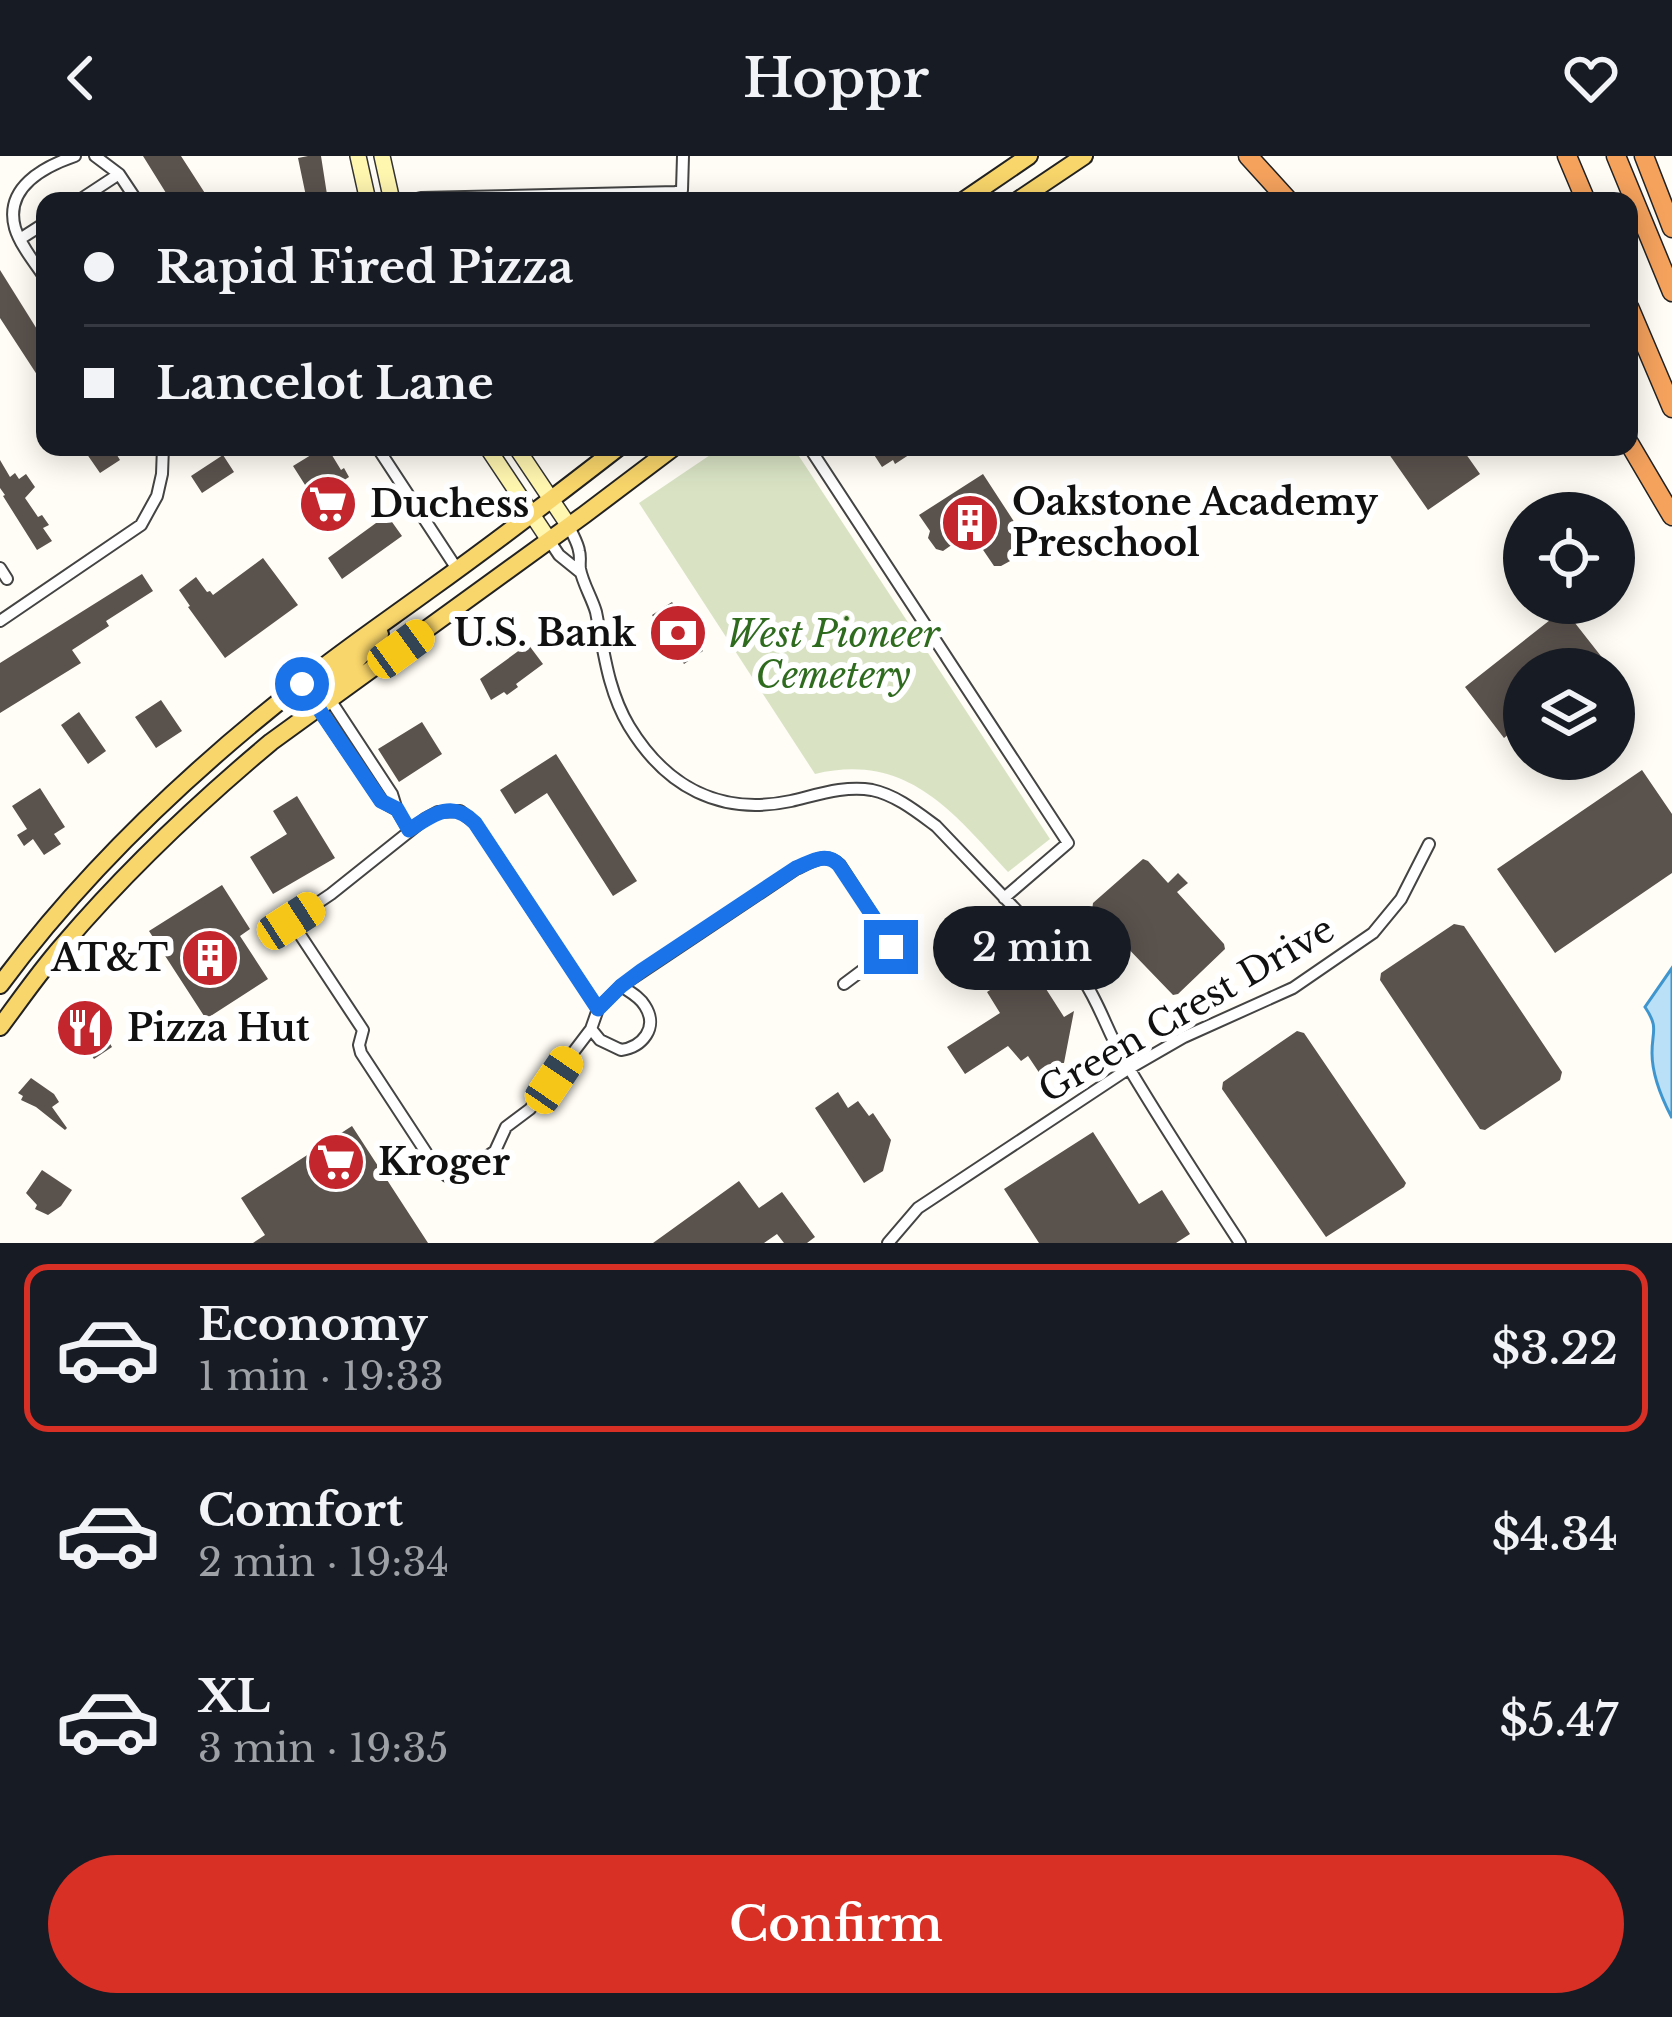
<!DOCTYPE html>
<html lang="en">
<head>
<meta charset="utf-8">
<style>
	:root { --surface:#171b24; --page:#242831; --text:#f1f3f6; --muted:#9ea1a6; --line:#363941; --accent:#d93025 }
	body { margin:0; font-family:"Libre Baskerville",serif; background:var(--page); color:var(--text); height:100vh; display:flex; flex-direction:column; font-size:45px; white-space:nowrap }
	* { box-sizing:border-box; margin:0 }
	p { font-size:39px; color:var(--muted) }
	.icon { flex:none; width:66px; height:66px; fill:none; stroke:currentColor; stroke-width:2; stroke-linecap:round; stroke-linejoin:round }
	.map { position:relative; height:1087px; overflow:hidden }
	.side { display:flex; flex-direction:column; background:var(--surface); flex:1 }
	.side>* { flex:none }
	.top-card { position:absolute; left:36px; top:36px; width:1602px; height:264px; border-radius:24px; box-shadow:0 6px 30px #0003; display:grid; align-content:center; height:264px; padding:0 48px; background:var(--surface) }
	.buttons { position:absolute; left:1503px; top:336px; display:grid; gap:24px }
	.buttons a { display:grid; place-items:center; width:132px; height:132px; border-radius:50%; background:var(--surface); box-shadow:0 6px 30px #0003; font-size:60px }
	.end { position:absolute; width:54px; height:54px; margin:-27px; border:15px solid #1a73e8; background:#fff; box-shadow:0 0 0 6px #fff }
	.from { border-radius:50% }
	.bubble { position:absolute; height:84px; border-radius:42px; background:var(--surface); box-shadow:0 6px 30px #0003; font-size:39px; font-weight:600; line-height:84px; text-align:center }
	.car { position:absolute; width:36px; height:72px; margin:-36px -18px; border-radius:15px; box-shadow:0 0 9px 3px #0007; background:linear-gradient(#f5c518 24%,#345 0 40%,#f5c518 0 76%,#345 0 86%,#f5c518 0) }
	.top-card b { display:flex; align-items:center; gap:42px; height:114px; font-size:45px }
	.top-card b+b { border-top:3px solid var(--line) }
	.top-card i { width:30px; height:30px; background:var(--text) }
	ul { padding:21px 0 0; list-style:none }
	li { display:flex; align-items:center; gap:36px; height:168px; margin:0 24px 18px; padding:0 24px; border:6px solid transparent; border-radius:24px }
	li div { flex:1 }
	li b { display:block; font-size:45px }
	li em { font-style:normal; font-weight:600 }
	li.selected { border-color:var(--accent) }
	li>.icon { width:108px; height:108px; stroke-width:1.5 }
	.cta { display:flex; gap:24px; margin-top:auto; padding:24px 48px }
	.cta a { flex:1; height:138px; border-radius:72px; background:var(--accent); color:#fff; font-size:48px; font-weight:600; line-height:138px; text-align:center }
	header { display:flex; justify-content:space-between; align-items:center; height:156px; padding:0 48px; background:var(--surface); font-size:54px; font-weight:600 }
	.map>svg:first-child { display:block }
	.cemetery { fill:#d9e3c4 }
	.water { fill:#b9e0f7; stroke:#3f96cf; stroke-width:3 }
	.building { fill:#5a524d }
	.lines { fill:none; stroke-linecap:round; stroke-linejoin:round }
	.street-casing { stroke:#444; stroke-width:14 }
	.secondary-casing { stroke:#333; stroke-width:18 }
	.primary-casing { stroke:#222; stroke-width:20 }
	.highway-casing { stroke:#222; stroke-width:21 }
	.street { stroke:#fff; stroke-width:10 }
	.secondary { stroke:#fff6b0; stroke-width:15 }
	.primary { stroke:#f9d66b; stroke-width:16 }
	.highway { stroke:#f5a25d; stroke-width:18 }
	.route { stroke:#1a73e8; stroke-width:15 }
	.labels { text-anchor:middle; stroke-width:12; stroke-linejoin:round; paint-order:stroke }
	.poi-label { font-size:36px; font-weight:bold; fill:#111; stroke:#fff; text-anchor:start }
	.park-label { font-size:36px; font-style:italic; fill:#2f6b1f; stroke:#fff }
	.street-label { font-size:36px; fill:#111; stroke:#fff }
</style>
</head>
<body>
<header><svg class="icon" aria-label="back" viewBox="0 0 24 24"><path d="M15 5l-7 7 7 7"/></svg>Hoppr<svg class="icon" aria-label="heart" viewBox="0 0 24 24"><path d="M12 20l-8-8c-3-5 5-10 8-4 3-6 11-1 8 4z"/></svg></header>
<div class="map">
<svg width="1672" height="1087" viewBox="0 0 1672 1087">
	<rect width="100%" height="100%" fill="#fffdf5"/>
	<path class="cemetery" d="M722,291H793L1050,683L1008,716C953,656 907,596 815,618L639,347Z"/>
	<path class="water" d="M1672,812V962C1662,943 1652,919 1652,897C1652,874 1659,872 1645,851Z"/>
	<path class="building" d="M143,0H181L210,45H171Z
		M308,0H321L328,45H307L298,2Z
		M0,114L45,186V231L0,162Z
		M82,291H112L120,304L100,317Z
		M324,291H327L341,314L344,312L349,321L338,328L350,347L318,367L306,349L314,343L293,310Z
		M869,291H921L895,308L893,304L882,311Z
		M1384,291H1461L1480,318L1428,354Z
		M223,299L234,316L202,337L191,320Z
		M0,304L10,321L15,317L19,323L26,318L35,331L25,342L38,361L42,359L49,369L43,372L52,385L37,394L3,340L5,339L0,332Z
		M983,318L1028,387L1013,397L1012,404L1001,410H994L977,385L963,381L943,395L936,393L928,382L930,375L919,359Z
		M387,359L402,380L342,423L328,402Z
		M263,402L298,449L225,502L188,451L190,450L179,434L196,421L207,436L210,435L213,439Z
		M142,418L153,435L106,465L109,470L72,494L81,507L0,557V507Z
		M672,446L682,461L688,457L698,472L691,477L703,495L684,508L672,490L669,492L661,479L664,477L652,459Z
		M1564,453L1604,504L1592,513H1524V566L1504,582L1465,531Z
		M528,488L543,508L516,528L518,531L507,539L504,536L491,544L480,523Z
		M161,544L182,575L156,592L135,561Z
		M79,556L106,595L88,608L61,569Z
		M422,566L442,598L399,626L378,593Z
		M556,598L637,725L613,740L547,637L515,658L500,634Z
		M1642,614L1672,658V717L1555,797L1497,713Z
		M40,632L65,671L54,678L61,688L44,699L33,683L24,690L17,679L27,673L12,650Z
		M297,640L335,702L273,738L250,701L287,678L273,655Z
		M1143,703L1148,705L1168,727L1178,717L1188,727L1177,736L1224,788L1225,793L1178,838L1173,839L1092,755L1093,747Z
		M222,729L250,773L240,780L268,823L206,863L149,775Z
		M1454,768L1464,770L1562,916L1560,924L1485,974L1480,973L1380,824L1381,817Z
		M1030,808L1064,861L1074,855L1064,907H1061L1055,917L1046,920L1040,918L1028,900L1021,905L1008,890L965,918L947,891L1000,857L987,836Z
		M85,843L111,884L109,886L112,891L94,903L90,897L86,900L59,860Z
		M1297,875L1304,877L1406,1027L1404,1031L1326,1081L1222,933L1223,926Z
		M31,922L54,938L59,946L52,951L67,972L65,974L36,951L21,944L23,940L18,937Z
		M838,936L848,952L858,945L869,960L873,957L891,984L883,1015L864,1027L815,952Z
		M352,970L428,1087H253L265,1079L241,1042Z
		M1093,976L1139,1048L1162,1034L1190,1078L1176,1087H1039L1004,1033Z
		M42,1014L72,1034L61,1050L48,1059L35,1053L37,1049L26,1037Z
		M739,1025L759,1052L782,1036L815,1081L807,1087H784L777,1078L764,1087H653Z"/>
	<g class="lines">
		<g class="street-casing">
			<path id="street" d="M95,0L119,18L137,45
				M78,45L119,18
				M408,45L421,42L676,36L682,34L683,0
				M20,83L45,67
				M45,122C35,107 20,89 15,72C4,32 43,11 75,0
				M377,291L457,413
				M809,291L1068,687L1004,742
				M569,370C572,378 578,387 579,395C581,401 579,407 580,413C583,428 592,442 596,456C604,496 608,535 629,570C666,631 720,660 791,645C817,639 845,629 872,634C896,639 917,656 936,670L1084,825C1100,849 1108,877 1123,902C1160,965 1200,1026 1240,1087
				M549,384L559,399L580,416
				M0,412L7,423
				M0,465L141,369L157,340L162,318L163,291
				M302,528L381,645L397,654
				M327,539L392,638L397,654L409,674
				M598,853L475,667L460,655L438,656L425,663L331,738L291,765L363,874L359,889L361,897L435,1010L447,1020H459L495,995L506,971L530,953L591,873L598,853L621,830L796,713C811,706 826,695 840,709L890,786L888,795L844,828
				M591,873L600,884L621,894C642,891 659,872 645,850C640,841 630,836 621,830
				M888,1087L918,1052L1125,915L1184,881L1293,832L1373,777L1401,743L1429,688"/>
		</g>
		<g class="secondary-casing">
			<path id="secondary" d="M358,0L368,45
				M382,0L392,45
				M487,291L549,384
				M516,291L569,370"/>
		</g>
		<g class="primary-casing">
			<path id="primary" d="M963,45L1029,0
				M1017,45L1084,0
				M319,552L318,537L321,532L357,504L380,478
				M0,829C88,710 201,605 318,515C354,487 392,461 429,434C493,388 556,340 619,291
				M0,871C21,843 40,815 63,789C126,715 197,648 271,586L584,359L674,291"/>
		</g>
		<g class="highway-casing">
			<path id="highway" d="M1248,0L1289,45
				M1567,0L1586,45
				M1616,0L1672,136
				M1644,0L1672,72
				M1629,151L1672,252
				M1629,287L1672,360"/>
		</g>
		<use href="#street" class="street"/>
		<use href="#secondary" class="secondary"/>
		<use href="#primary" class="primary"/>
		<use href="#highway" class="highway"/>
	</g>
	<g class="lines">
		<path class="route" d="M302,528L381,645L397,653L409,674C432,659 452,643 475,667L598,853L621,830L641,815L796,712C811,706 826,695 839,709L890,786L891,791"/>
	</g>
	<defs>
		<g id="supermarket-disc" transform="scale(3)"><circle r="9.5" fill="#c4262e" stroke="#fff"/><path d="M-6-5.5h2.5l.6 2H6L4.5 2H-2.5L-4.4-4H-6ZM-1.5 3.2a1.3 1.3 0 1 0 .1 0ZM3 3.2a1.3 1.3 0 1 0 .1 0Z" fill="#fff"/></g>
		<g id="building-disc" transform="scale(3)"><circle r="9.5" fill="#c4262e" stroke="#fff"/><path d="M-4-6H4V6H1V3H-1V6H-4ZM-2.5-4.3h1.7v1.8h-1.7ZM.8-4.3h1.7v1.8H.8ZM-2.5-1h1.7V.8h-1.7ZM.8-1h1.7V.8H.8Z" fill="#fff"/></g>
		<g id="bank-disc" transform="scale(3)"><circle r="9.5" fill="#c4262e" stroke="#fff"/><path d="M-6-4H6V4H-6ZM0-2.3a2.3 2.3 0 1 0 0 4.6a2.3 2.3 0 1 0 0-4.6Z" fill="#fff"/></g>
		<g id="restaurant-disc" transform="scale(3)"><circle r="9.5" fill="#c4262e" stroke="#fff"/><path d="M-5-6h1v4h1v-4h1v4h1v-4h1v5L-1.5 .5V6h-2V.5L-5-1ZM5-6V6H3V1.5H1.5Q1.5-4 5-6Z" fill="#fff"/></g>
	</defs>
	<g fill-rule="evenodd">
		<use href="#supermarket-disc" x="328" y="348"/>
		<use href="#building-disc" x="970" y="367"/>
		<use href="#bank-disc" x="678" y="477"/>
		<use href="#building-disc" x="210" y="802"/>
		<use href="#restaurant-disc" x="85" y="872"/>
		<use href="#supermarket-disc" x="336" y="1006"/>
	</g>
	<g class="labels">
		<g class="poi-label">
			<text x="1012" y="359">Oakstone Academy<tspan x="1012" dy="41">Preschool</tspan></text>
			<text x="370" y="361">Duchess</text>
			<text x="636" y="490" text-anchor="end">U.S. Bank</text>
			<text x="168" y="815" text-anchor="end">AT&amp;T</text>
			<text x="127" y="885">Pizza Hut</text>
			<text x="378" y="1019">Kroger</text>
		</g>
		<g class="park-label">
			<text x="833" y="491">West Pioneer<tspan x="833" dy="41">Cemetery</tspan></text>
		</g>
		<g class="street-label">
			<text transform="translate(1186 853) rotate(-30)" y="13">Green Crest Drive</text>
		</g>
	</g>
</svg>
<div class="buttons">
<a><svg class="icon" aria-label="locate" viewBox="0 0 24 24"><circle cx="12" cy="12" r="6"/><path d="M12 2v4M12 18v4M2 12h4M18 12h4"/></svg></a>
<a><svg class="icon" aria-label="layers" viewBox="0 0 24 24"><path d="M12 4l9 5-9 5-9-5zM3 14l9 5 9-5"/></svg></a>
</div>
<i class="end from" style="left:302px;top:528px"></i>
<i class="end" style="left:891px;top:791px"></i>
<div class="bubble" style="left:933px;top:750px;width:198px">2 min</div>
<i class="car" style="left:401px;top:493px;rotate:54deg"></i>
<i class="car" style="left:291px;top:765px;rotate:57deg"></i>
<i class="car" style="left:554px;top:924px;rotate:34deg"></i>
<div class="top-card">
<b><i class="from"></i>Rapid Fired Pizza</b>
<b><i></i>Lancelot Lane</b>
</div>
</div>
<section class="side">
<ul>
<li class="selected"><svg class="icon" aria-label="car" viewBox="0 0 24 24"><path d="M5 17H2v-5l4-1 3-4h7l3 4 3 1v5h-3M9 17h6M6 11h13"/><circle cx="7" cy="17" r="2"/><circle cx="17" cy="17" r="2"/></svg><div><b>Economy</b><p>1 min · 19:33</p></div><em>$3.22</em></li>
<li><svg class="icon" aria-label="car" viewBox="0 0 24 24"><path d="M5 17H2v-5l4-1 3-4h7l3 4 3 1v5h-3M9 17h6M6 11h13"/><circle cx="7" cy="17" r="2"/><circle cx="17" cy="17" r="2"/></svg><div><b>Comfort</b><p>2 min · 19:34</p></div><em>$4.34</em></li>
<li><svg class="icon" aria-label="car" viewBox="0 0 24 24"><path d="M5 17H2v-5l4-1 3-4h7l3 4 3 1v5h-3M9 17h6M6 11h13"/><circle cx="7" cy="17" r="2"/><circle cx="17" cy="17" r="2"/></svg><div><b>XL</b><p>3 min · 19:35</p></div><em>$5.47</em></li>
</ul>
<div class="cta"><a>Confirm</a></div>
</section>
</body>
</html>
